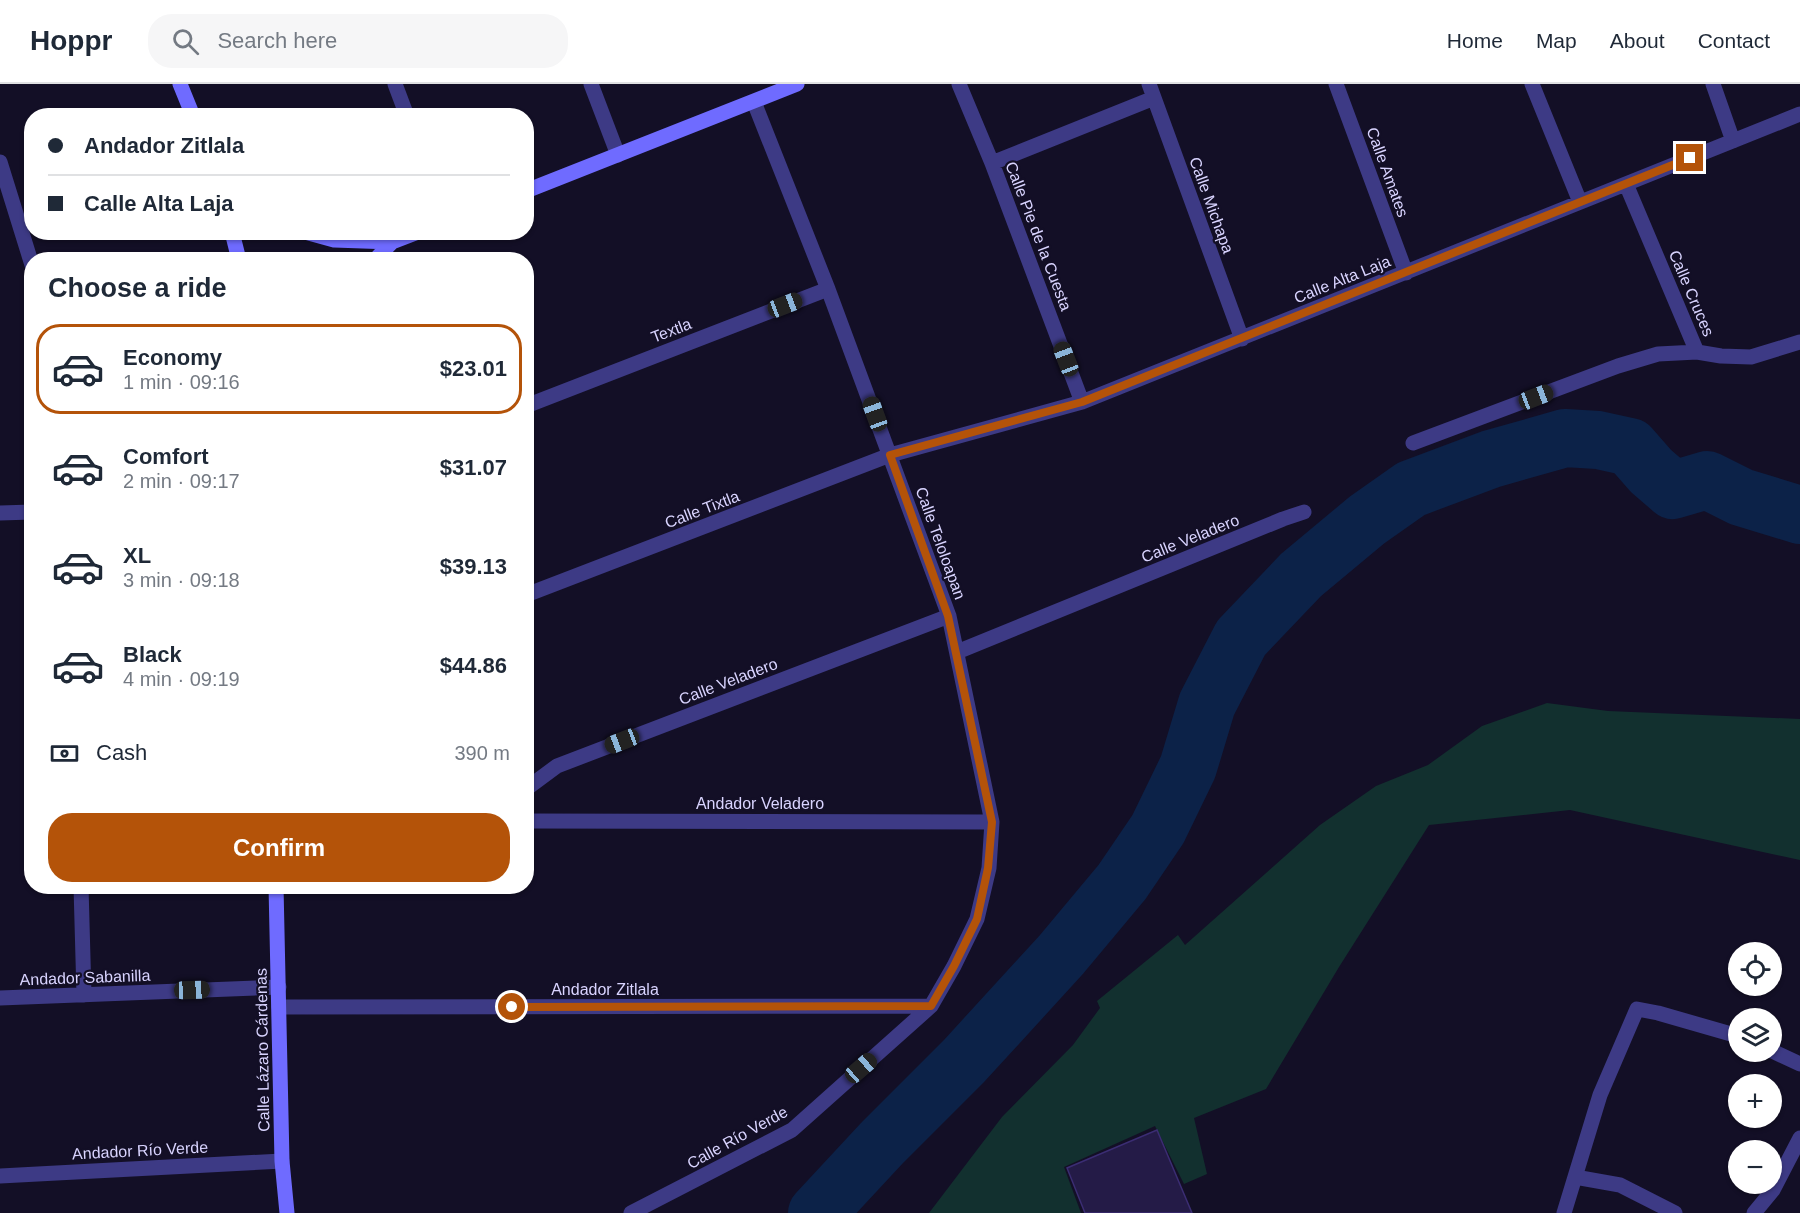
<!DOCTYPE html>
<html lang="en">
<head>
<meta charset="utf-8">
<style>
	:root { --surface:#fff; --page:#f6f6f7; --text:#1f2937; --muted:#747a83; --line:#e0e1e3; --accent:#b45309 }
	body { margin:0; font-family:Helvetica,sans-serif; background:var(--page); color:var(--text); height:100vh; display:flex; flex-direction:column; font-size:22px; white-space:nowrap }
	* { box-sizing:border-box; margin:0 }
	p { font-size:20px; color:var(--muted) }
	.icon { flex:none; width:33px; height:33px; fill:none; stroke:currentColor; stroke-width:2; stroke-linecap:round; stroke-linejoin:round }
	.map { position:relative; flex:1; overflow:hidden }
	.panel { position:absolute; left:24px; top:168px; width:510px; height:642px; display:flex; flex-direction:column; background:var(--surface); border-radius:24px; box-shadow:0 2px 4px #0004 }
	.panel>* { flex:none }
	.guide { position:absolute; left:24px; top:24px; width:510px; height:132px; border-radius:24px; box-shadow:0 2px 4px #0004; display:grid; align-content:center; height:132px; padding:0 24px; background:var(--surface) }
	.buttons { position:absolute; left:1728px; top:858px; display:grid; gap:12px }
	.buttons a { display:grid; place-items:center; width:54px; height:54px; border-radius:50%; background:var(--surface); box-shadow:0 2px 4px #0004; font-size:30px }
	.end { position:absolute; width:27px; height:27px; margin:-14px; border:8px solid #b45309; background:#fff; box-shadow:0 0 0 3px #fff }
	.from { border-radius:50% }
	.car { position:absolute; width:18px; height:36px; margin:-18px -9px; border-radius:8px; box-shadow:0 0 4px 2px #0007; background:linear-gradient(#222 24%,#8ab4d8 0 40%,#222 0 76%,#8ab4d8 0 86%,#222 0) }
	.guide b { display:flex; align-items:center; gap:21px; height:57px; font-size:22px }
	.guide b+b { border-top:2px solid var(--line) }
	.guide i { width:15px; height:15px; background:var(--text) }
	ul { padding:0; list-style:none }
	li { display:flex; align-items:center; gap:18px; height:90px; margin:0 12px 9px; padding:0 12px; border:3px solid transparent; border-radius:24px }
	li div { flex:1 }
	li b { display:block; font-size:22px }
	li em { font-style:normal; font-weight:700 }
	li.on { border-color:var(--accent) }
	li>.icon { width:54px; height:54px; stroke-width:1.5 }
	h2 { padding:0 24px; font-size:27px; line-height:72px }
	.pay { display:flex; align-items:center; gap:15px; height:66px; padding:0 24px; font-size:22px }
	.pay p { margin-inline-start:auto }
	.action { display:flex; gap:12px; margin-top:auto; padding:12px 24px }
	.action a { flex:1; height:69px; border-radius:24px; background:var(--accent); color:#fff; font-size:24px; font-weight:700; line-height:69px; text-align:center }
	header { display:flex; align-items:center; gap:36px; box-sizing:border-box; height:84px; padding:0 30px; background:var(--surface); border-bottom:2px solid var(--line) }
	header strong { font-size:28px }
	nav { display:flex; gap:33px; margin-inline-start:auto; font-size:21px }
	.search { width:420px; height:54px; background:var(--page); display:flex; align-items:center; gap:15px; box-sizing:border-box; padding:0 21px; border-radius:24px; color:var(--muted); font-size:22px }
	.map>svg:first-child { display:block }
	.green { fill:#12302f }
	.lines { fill:none; stroke-linecap:round; stroke-linejoin:round }
	.river { stroke:#0c2248; stroke-width:58 }
	.building { fill:#241b47; stroke:#3b2d73; stroke-width:1.5 }
	.lane { stroke:#3d3a85; stroke-width:15 }
	.street { stroke:#3d3a85; stroke-width:15 }
	.secondary { stroke:#6f6bff; stroke-width:15 }
	.route { stroke:#b45309; stroke-width:8 }
	.labels { text-anchor:middle; stroke-width:4.5; stroke-linejoin:round; paint-order:stroke }
	.street-label { font-size:16px; fill:#d9d4ff; stroke:#130f26 }
</style>
</head>
<body>
<header>
<strong>Hoppr</strong>
<div class="search"><svg class="icon" aria-label="search" viewBox="0 0 24 24"><circle cx="10" cy="10" r="6"/><path d="M15 15l6 6"/></svg>Search here</div>
<nav><a>Home</a><a>Map</a><a>About</a><a>Contact</a></nav>
</header>
<div class="map">
<svg width="1800" height="1129" viewBox="0 0 1800 1129">
	<rect width="100%" height="100%" fill="#130f26"/>
	<path class="green" d="M1547,619L1608,627L1800,635V776L1570,726L1429,741L1339,883L1266,1005L1194,1034L1207,1090L1184,1100L1155,1042L1064,1083L1081,1129H929L1002,1033L1073,961L1100,924L1097,917L1178,851L1185,861L1320,741L1376,702L1428,681L1482,642Z"/>
	<g class="lines">
		<path class="river" d="M817,1129L882,1059L964,977L1061,871L1122,798L1158,745L1188,683L1207,620L1241,554L1301,491L1367,436L1411,405L1491,375L1565,354L1598,356L1630,363L1651,387L1673,406L1707,396L1741,413L1800,431"/>
	</g>
	<path class="building" d="M1157,1046L1192,1129H1085L1067,1084Z"/>
	<g class="lines">
		<path class="lane" d="M1772,967L1800,980
			M1575,1093L1620,1101L1675,1129
			M1564,1129L1600,1011L1637,925L1658,929L1738,952
			M1754,1129L1773,1106L1800,1054"/>
		<path class="street" d="M395,0L407,32
			M591,0L618,71
			M959,0L992,79L1082,318
			M1149,0L1242,255
			M1336,0L1406,189
			M1532,0L1580,118
			M1713,0L1733,57
			M0,78L32,181
			M992,79L1154,14
			M1626,100L1697,268
			M526,322L828,205
			M1413,359L1618,282L1658,270L1697,268L1721,272L1751,273L1800,258
			M0,429L32,428
			M526,511L890,371L1082,318L1800,30
			M957,568L1283,435L1304,428
			M526,705L557,682L949,532
			M526,737L992,738
			M81,802L84,911
			M0,914L279,903
			M279,923L931,922
			M0,1092L282,1077
			M631,1129L792,1046L931,922L954,882L977,835L989,784L992,738L949,532L828,205L754,18"/>
		<path class="secondary" d="M180,0L193,32
			M526,107L797,0
			M232,148L239,176
			M305,148L334,156L392,158L418,148
			M375,176L392,158
			M276,802L282,1077L287,1129"/>
	</g>
	<g class="lines">
		<path class="route" d="M512,923L931,922L954,882L977,835L988,784L992,738L948,532L890,371L1082,318L1690,74"/>
	</g>
	<g class="labels">
		<g class="street-label">
			<text transform="translate(1388 88) rotate(70)" y="6">Calle Amates</text>
			<text transform="translate(1212 121) rotate(70)" y="6">Calle Michapa</text>
			<text transform="translate(1039 152) rotate(69)" y="6">Calle Pie de la Cuesta</text>
			<text transform="translate(1342 195) rotate(-22)" y="6">Calle Alta Laja</text>
			<text transform="translate(1692 209) rotate(67)" y="6">Calle Cruces</text>
			<text transform="translate(671 246) rotate(-21)" y="6">Textla</text>
			<text transform="translate(702 425) rotate(-21)" y="6">Calle Tixtla</text>
			<text transform="translate(1190 454) rotate(-22)" y="6">Calle Veladero</text>
			<text transform="translate(941 459) rotate(70)" y="6">Calle Teloloapan</text>
			<text transform="translate(728 597) rotate(-21)" y="6">Calle Veladero</text>
			<text x="760" y="725">Andador Veladero</text>
			<text transform="translate(85 893) rotate(-2)" y="6">Andador Sabanilla</text>
			<text x="605" y="911">Andador Zitlala</text>
			<text transform="translate(262 966) rotate(-91)" y="6">Calle Lázaro Cárdenas</text>
			<text transform="translate(737 1053) rotate(-29)" y="6">Calle Río Verde</text>
			<text transform="translate(140 1066) rotate(-3)" y="6">Andador Río Verde</text>
		</g>
	</g>
</svg>
<div class="buttons">
<a><svg class="icon" aria-label="locate" viewBox="0 0 24 24"><circle cx="12" cy="12" r="6"/><path d="M12 2v4M12 18v4M2 12h4M18 12h4"/></svg></a>
<a><svg class="icon" aria-label="layers" viewBox="0 0 24 24"><path d="M12 4l9 5-9 5-9-5zM3 14l9 5 9-5"/></svg></a>
<a>+</a>
<a>−</a>
</div>
<i class="end from" style="left:512px;top:923px"></i>
<i class="end" style="left:1690px;top:74px"></i>
<i class="car" style="left:785px;top:221px;rotate:69deg"></i>
<i class="car" style="left:1066px;top:275px;rotate:339deg"></i>
<i class="car" style="left:1536px;top:313px;rotate:69deg"></i>
<i class="car" style="left:875px;top:330px;rotate:340deg"></i>
<i class="car" style="left:622px;top:657px;rotate:249deg"></i>
<i class="car" style="left:192px;top:906px;rotate:88deg"></i>
<i class="car" style="left:861px;top:984px;rotate:49deg"></i>
<div class="guide">
<b><i class="from"></i>Andador Zitlala</b>
<b><i></i>Calle Alta Laja</b>
</div>
<section class="panel">
<h2>Choose a ride</h2>
<ul>
<li class="on"><svg class="icon" aria-label="car" viewBox="0 0 24 24"><path d="M5 17H2v-5l4-1 3-4h7l3 4 3 1v5h-3M9 17h6M6 11h13"/><circle cx="7" cy="17" r="2"/><circle cx="17" cy="17" r="2"/></svg><div><b>Economy</b><p>1 min · 09:16</p></div><em>$23.01</em></li>
<li><svg class="icon" aria-label="car" viewBox="0 0 24 24"><path d="M5 17H2v-5l4-1 3-4h7l3 4 3 1v5h-3M9 17h6M6 11h13"/><circle cx="7" cy="17" r="2"/><circle cx="17" cy="17" r="2"/></svg><div><b>Comfort</b><p>2 min · 09:17</p></div><em>$31.07</em></li>
<li><svg class="icon" aria-label="car" viewBox="0 0 24 24"><path d="M5 17H2v-5l4-1 3-4h7l3 4 3 1v5h-3M9 17h6M6 11h13"/><circle cx="7" cy="17" r="2"/><circle cx="17" cy="17" r="2"/></svg><div><b>XL</b><p>3 min · 09:18</p></div><em>$39.13</em></li>
<li><svg class="icon" aria-label="car" viewBox="0 0 24 24"><path d="M5 17H2v-5l4-1 3-4h7l3 4 3 1v5h-3M9 17h6M6 11h13"/><circle cx="7" cy="17" r="2"/><circle cx="17" cy="17" r="2"/></svg><div><b>Black</b><p>4 min · 09:19</p></div><em>$44.86</em></li>
</ul>
<div class="pay"><svg class="icon" aria-label="cash" viewBox="0 0 24 24"><path d="M3 7h18v10H3z"/><circle cx="12" cy="12" r="2"/></svg>Cash<p>390 m</p></div>
<div class="action"><a>Confirm</a></div>
</section>
</div>
</body>
</html>
